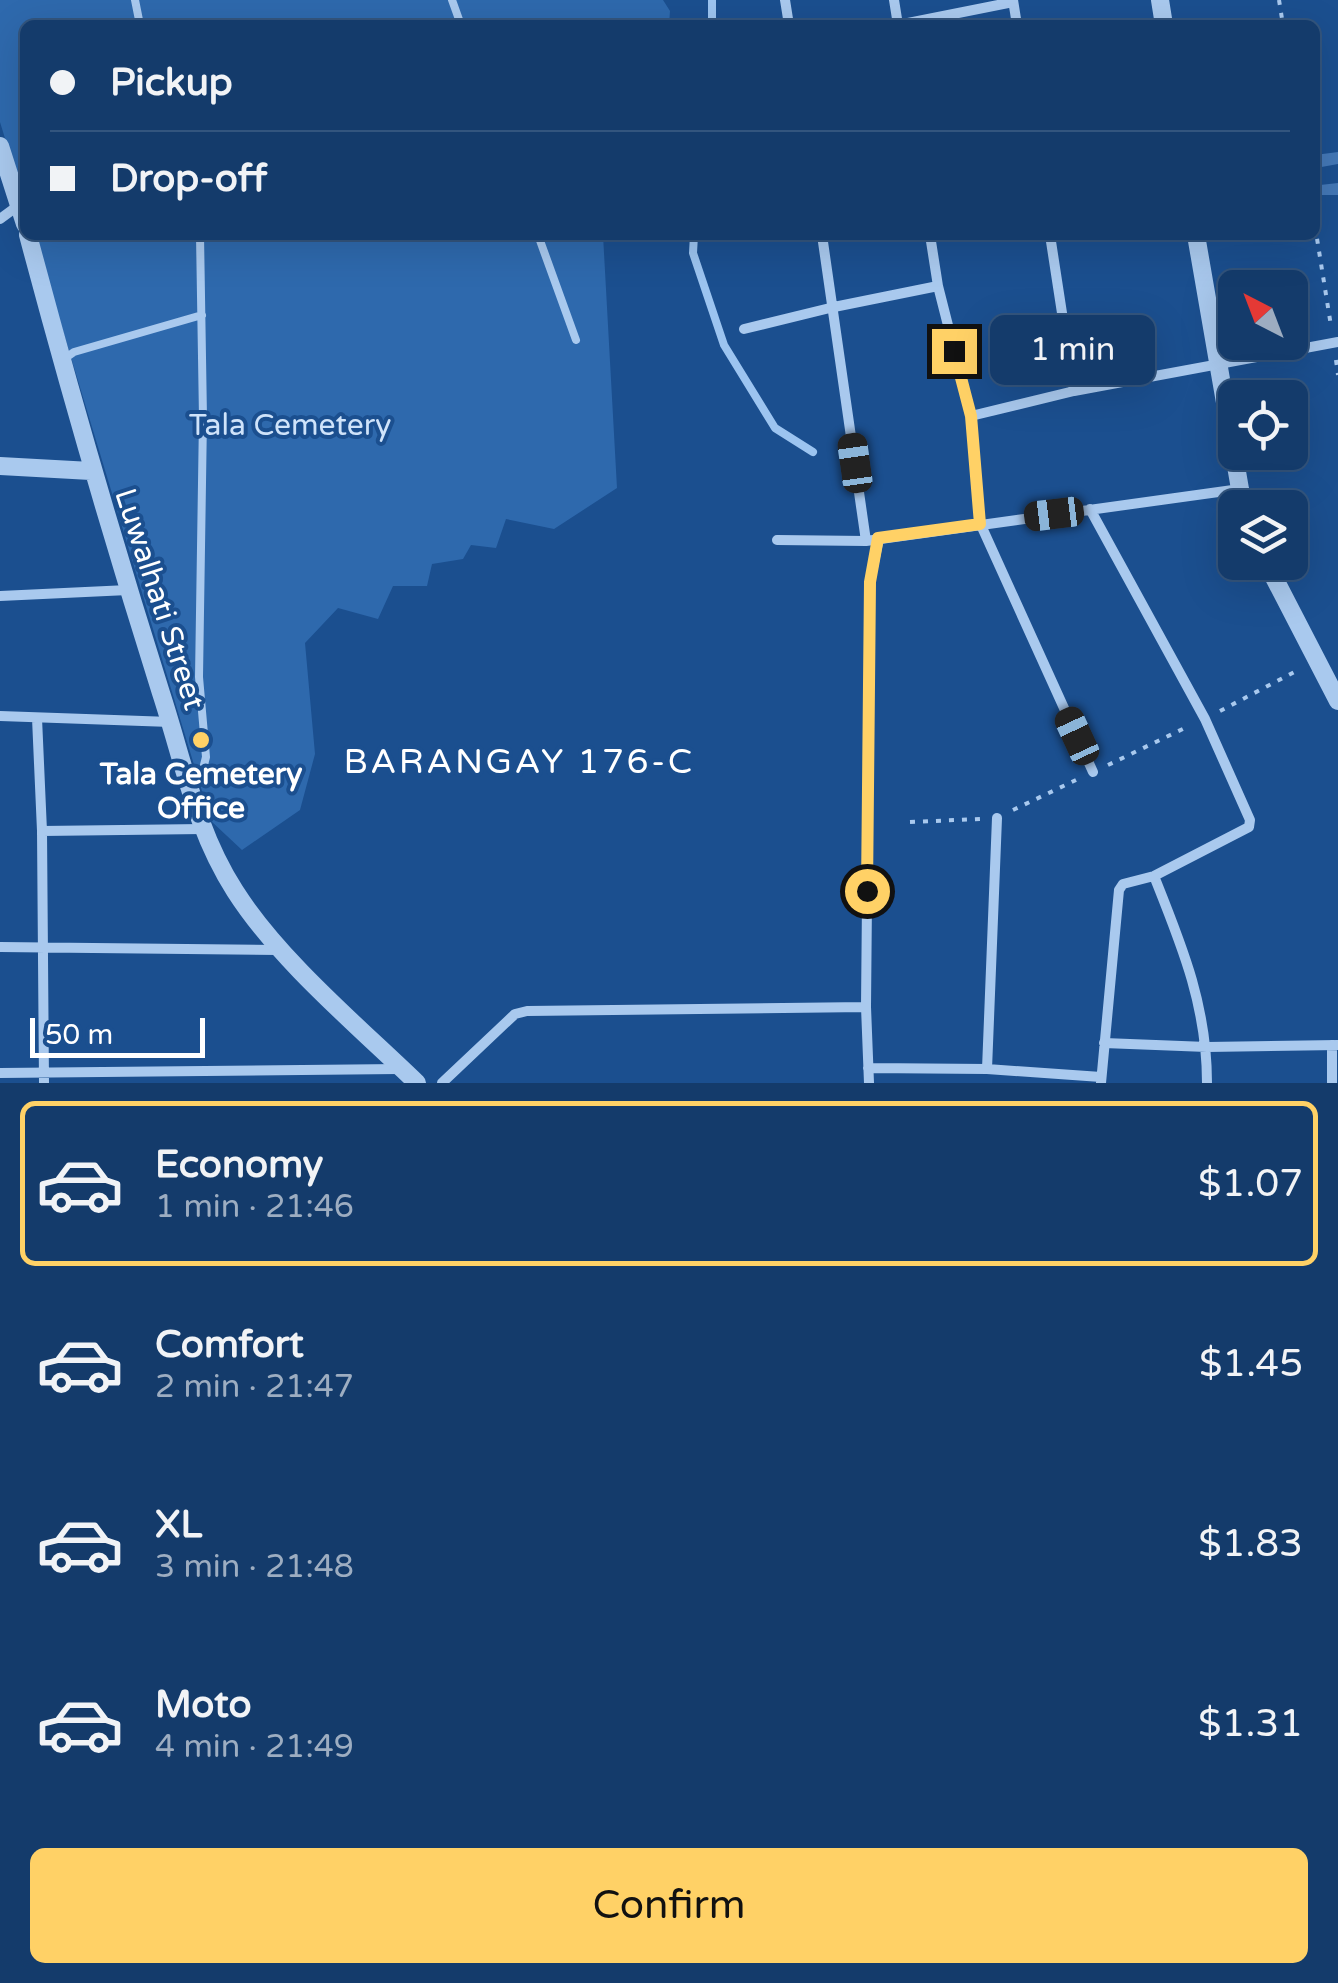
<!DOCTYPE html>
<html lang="en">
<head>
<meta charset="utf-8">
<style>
	:root { --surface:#143b6b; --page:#1d4271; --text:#f1f3f6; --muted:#9dadc1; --line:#33557e; --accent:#ffd166 }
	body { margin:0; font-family:"Varela Round",sans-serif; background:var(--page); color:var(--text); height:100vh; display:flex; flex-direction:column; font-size:38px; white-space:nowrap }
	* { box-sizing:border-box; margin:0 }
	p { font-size:32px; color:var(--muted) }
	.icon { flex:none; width:55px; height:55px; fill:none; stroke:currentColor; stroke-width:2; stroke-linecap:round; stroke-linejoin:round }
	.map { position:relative; height:1083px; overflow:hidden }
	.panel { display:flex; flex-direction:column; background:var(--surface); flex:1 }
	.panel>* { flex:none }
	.banner { position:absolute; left:20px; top:20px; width:1300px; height:220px; border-radius:15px; box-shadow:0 10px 40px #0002,0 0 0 2px var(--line); display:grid; align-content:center; height:220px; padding:0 30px; background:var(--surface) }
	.needle { width:65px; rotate:318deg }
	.buttons { position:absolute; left:1218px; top:270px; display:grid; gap:20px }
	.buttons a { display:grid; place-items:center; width:90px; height:90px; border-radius:15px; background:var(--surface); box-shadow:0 10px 40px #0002,0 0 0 2px var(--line); font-size:50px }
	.scale { position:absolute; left:30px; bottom:25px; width:175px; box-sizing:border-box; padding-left:10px; border:5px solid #fff; border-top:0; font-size:28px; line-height:35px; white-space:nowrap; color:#fff; -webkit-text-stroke:8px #1b4f8f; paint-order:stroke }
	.end { position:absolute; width:45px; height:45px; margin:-22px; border:12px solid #ffd166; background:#111; box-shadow:0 0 0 5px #111 }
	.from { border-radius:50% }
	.bubble { position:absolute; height:70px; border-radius:15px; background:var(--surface); box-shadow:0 10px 40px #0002,0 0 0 2px var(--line); font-size:32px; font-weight:600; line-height:70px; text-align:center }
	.car { position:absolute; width:30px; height:60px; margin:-30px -15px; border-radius:12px; box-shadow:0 0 8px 2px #0007; background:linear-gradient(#222 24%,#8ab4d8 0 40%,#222 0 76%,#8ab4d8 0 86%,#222 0) }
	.banner b { display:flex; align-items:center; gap:35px; height:95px; font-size:38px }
	.banner b+b { border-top:2px solid var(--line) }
	.banner i { width:25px; height:25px; background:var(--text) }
	ul { padding:18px 0 0; list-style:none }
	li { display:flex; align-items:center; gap:30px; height:165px; margin:0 20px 15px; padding:0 10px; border:5px solid transparent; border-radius:15px }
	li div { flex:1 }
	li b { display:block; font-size:38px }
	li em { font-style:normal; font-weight:600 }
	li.current { border-color:var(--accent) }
	li>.icon { width:90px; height:90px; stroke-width:1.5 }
	.action { display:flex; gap:20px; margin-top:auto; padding:20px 30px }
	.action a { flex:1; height:115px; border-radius:15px; background:var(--accent); color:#111; font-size:40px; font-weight:600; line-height:115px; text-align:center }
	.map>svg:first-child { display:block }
	.green { fill:#2e69ad }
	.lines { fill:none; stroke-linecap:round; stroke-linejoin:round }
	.stream { stroke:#9cc4f0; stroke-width:8 }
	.building { fill:#4478b7 }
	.path { stroke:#a9c9ee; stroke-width:4; stroke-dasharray:5 8; stroke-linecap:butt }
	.service { stroke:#a9c9ee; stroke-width:8 }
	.minor { stroke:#a9c9ee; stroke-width:10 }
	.tertiary { stroke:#a9c9ee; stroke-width:18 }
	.route { stroke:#ffd166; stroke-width:12 }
	.poi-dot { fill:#ffd166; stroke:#1b4f8f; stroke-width:4 }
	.labels { text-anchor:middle; stroke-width:8; stroke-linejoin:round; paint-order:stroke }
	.park-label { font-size:30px; fill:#cfe3fa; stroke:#1b4f8f }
	.street-label { font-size:30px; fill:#fff; stroke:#1b4f8f }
	.poi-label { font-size:30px; font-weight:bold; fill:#fff; stroke:#1b4f8f }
	.quarter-label { font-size:35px; letter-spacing:2.5px; fill:#fff; stroke:#1b4f8f }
</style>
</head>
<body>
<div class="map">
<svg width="1338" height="1083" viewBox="0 0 1338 1083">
	<rect width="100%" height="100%" fill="#1b4f8f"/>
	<path class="green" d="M0,0H663L670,11L669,25H25V204L0,122Z
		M34,235H603L617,488L554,529L506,519L496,548L471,545L463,559L432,564L427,586H393L378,619L338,608L305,643L315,754L300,810L242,850L211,821Z"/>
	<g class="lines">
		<path class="stream" d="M712,0V25
			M694,235L693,253L724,345L775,428L813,452"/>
	</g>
	<path class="building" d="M1338,152V164L1316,168L1315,155Z
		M1338,183V195H1319L1320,185Z"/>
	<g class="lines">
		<path class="path" d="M1279,0L1283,25
			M1315,226L1331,326
			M1336,360L1338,375
			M1220,711L1300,669
			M1108,765L1189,726
			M1013,810L1076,780
			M910,822L980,819"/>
		<path class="service" d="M135,0L140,25
			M452,0L461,25
			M538,235L576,340
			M64,359L74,352L202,315
			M190,783L201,777L206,757L199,677L203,418L200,235"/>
		<path class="minor" d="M785,0L789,25
			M894,0L898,25
			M1013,0L1017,25
			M898,25L1013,2
			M0,219L19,205
			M822,235L866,541
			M930,235L938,286L971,416L980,523L1093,772
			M1050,235L1074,391
			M744,329L834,307L938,286
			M971,416L1074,391L1338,342
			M1090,509L1205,719L1250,820L1249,827L1154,876L1123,884L1119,890L1101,1083
			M777,540L866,541L1240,489
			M0,596L128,590
			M0,716L171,722
			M37,718L42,831L44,1083
			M42,831L203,829
			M1154,876C1182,946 1207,1006 1207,1083
			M0,947L279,950
			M1104,1043L1207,1047L1338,1045
			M1332,1045V1083
			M868,1068L987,1069L1101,1077
			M987,1069L997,818
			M0,1073L399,1069
			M442,1083L515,1014L527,1011L866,1007
			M869,1083L866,1007L870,582L879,538"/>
		<path class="tertiary" d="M1160,0L1164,25
			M0,146L25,224
			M28,235C69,389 113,541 161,693C183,760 196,831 235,891C279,960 358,1026 417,1083
			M1196,235L1240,489L1246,508
			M0,466L91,471
			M1266,562L1338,701"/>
	</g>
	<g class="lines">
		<path class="route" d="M867,891L870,582L878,538L980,524L971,416L954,351"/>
	</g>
	<circle class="poi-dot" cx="201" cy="740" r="10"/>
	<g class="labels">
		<g class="park-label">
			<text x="290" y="435">Tala Cemetery</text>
		</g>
		<g class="street-label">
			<text transform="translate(160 599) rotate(72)" y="10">Luwalhati Street</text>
		</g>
		<g class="poi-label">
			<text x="201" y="784">Tala Cemetery<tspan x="201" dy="34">Office</tspan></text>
		</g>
		<g class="quarter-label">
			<text x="519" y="773">BARANGAY 176-C</text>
		</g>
	</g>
</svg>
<div class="buttons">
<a><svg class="needle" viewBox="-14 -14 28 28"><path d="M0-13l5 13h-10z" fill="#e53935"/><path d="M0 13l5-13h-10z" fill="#9dadc1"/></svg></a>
<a><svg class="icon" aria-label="locate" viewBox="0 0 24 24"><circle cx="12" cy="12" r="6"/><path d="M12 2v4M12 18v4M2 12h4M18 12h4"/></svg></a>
<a><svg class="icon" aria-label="layers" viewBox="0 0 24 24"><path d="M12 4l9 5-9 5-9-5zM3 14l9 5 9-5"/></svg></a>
</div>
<div class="scale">50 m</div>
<i class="end from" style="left:867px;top:891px"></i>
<i class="end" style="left:954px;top:351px"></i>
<div class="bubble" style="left:990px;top:315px;width:165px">1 min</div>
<i class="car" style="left:855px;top:463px;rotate:352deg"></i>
<i class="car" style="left:1054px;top:514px;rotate:263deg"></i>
<i class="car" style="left:1077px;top:736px;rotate:335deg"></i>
<div class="banner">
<b><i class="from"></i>Pickup</b>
<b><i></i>Drop-off</b>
</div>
</div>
<section class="panel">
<ul>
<li class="current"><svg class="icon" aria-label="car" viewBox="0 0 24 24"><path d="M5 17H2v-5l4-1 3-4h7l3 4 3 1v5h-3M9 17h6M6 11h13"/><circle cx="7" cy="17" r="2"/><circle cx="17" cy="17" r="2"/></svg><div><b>Economy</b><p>1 min · 21:46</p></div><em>$1.07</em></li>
<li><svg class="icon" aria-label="car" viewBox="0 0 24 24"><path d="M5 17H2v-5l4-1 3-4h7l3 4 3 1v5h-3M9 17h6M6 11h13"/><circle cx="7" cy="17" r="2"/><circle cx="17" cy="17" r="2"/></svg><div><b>Comfort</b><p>2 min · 21:47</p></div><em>$1.45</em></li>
<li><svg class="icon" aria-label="car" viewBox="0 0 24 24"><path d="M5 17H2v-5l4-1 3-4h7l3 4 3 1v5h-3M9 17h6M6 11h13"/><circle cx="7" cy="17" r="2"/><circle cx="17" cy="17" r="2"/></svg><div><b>XL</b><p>3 min · 21:48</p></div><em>$1.83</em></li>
<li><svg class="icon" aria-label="car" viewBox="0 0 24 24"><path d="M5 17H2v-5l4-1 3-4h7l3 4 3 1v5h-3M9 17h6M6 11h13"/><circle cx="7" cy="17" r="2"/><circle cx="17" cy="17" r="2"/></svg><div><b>Moto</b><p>4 min · 21:49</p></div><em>$1.31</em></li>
</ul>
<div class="action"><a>Confirm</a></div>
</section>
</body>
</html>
